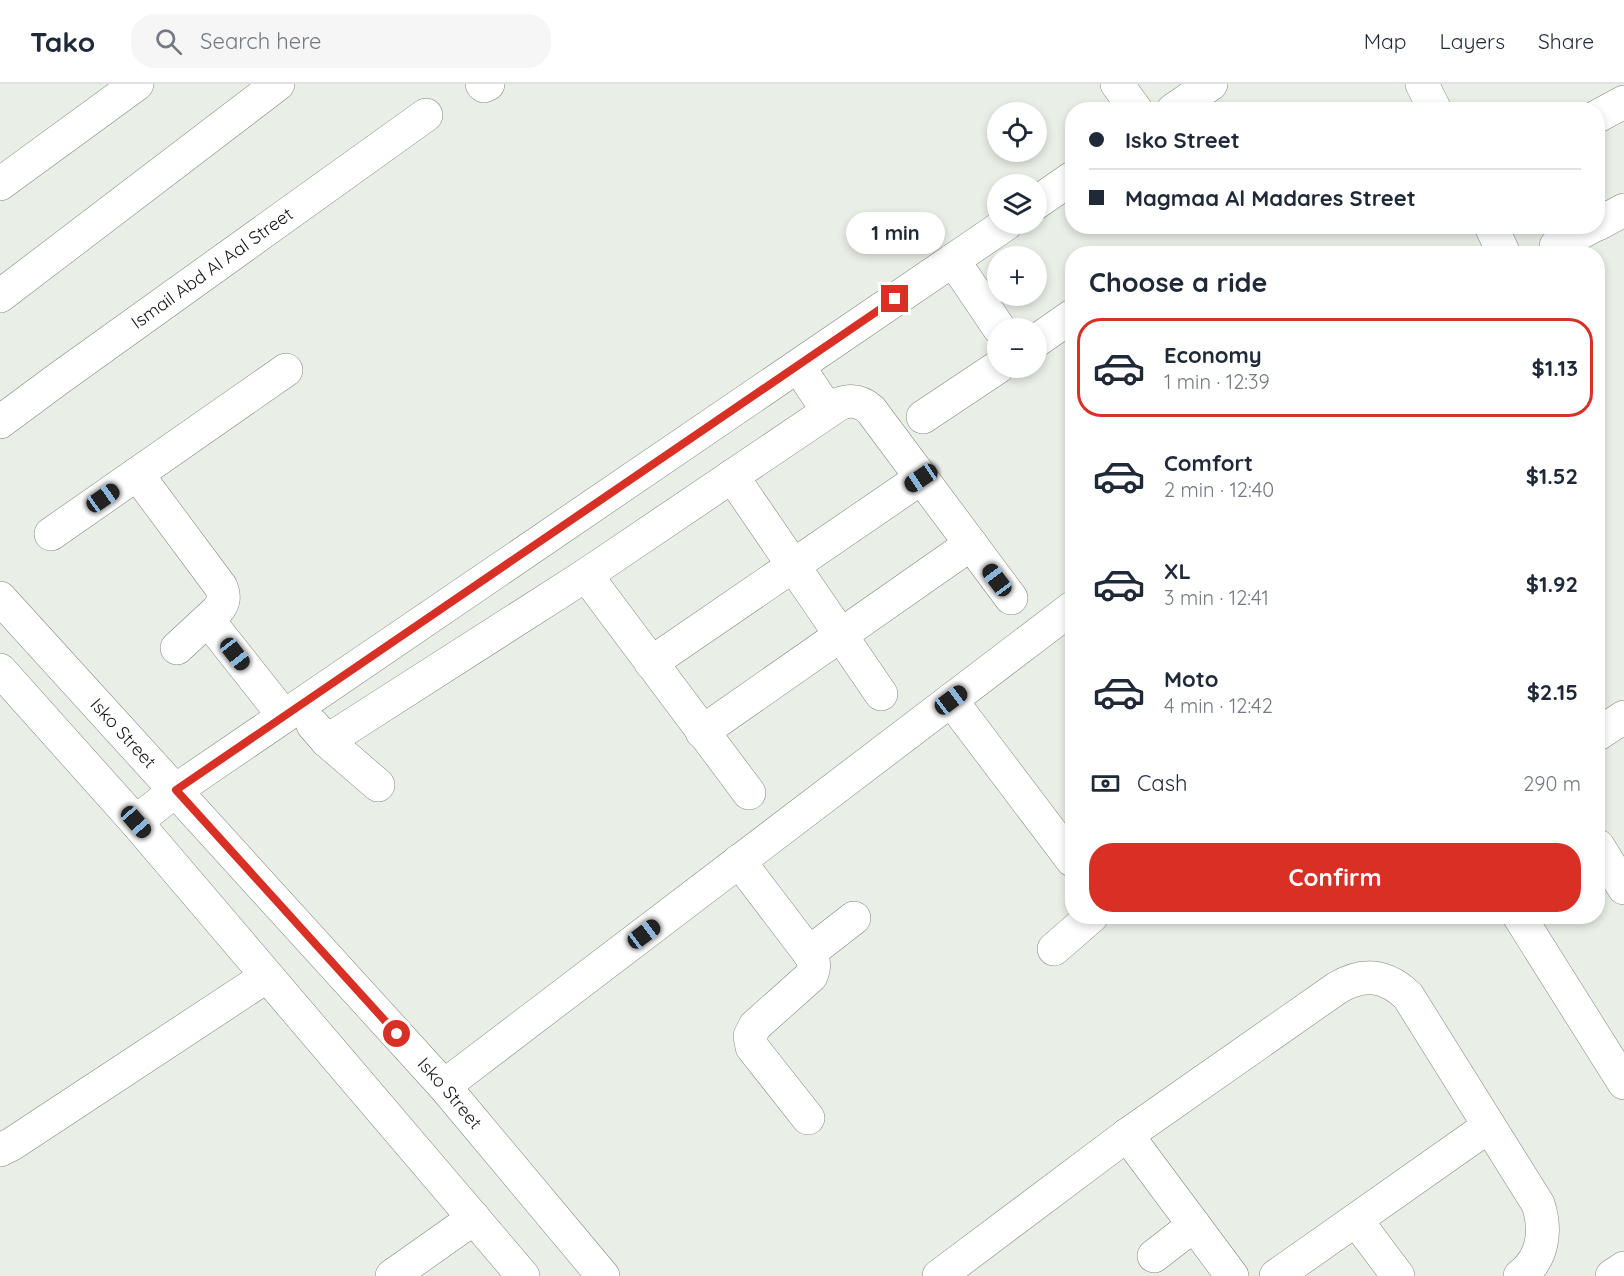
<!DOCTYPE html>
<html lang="en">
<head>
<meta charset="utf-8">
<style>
	:root { --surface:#fff; --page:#f6f6f7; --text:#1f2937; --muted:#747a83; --line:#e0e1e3; --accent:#d93025 }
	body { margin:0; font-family:Quicksand,sans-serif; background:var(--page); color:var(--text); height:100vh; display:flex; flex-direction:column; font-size:22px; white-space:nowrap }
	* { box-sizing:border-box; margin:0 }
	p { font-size:20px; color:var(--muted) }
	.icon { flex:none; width:33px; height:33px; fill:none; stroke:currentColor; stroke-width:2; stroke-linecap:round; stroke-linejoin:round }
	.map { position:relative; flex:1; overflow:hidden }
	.sheet { position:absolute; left:1065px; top:162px; width:540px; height:678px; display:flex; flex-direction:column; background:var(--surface); border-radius:24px; box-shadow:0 3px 9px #0003 }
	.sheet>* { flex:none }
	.top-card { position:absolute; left:1065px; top:18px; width:540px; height:132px; border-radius:24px; box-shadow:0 3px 9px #0003; display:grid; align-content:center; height:132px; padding:0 24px; background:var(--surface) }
	.controls { position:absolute; left:987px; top:18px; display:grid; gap:12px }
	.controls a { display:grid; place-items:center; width:60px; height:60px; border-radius:50%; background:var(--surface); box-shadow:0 3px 9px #0003; font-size:30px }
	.end { position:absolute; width:27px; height:27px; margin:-14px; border:8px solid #d93025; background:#fff; box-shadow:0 0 0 3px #fff }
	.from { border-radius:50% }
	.bubble { position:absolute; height:42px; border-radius:21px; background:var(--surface); box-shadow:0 3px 9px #0003; font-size:20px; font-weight:700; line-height:42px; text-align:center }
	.car { position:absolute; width:18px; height:36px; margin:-18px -9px; border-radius:8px; box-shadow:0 0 4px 2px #0007; background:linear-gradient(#222 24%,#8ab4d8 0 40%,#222 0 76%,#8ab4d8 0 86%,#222 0) }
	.top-card b { display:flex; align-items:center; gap:21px; height:57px; font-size:22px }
	.top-card b+b { border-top:2px solid var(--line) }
	.top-card i { width:15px; height:15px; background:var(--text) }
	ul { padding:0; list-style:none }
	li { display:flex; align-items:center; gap:18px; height:99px; margin:0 12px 9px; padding:0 12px; border:3px solid transparent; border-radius:24px }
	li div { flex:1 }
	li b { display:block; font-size:22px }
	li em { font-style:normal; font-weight:700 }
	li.active { border-color:var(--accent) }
	li>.icon { width:54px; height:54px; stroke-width:1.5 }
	h2 { padding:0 24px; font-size:27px; line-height:72px }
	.pay { display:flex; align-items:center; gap:15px; height:66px; padding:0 24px; font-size:22px }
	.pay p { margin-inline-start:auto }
	.action { display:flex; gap:12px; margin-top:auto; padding:12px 24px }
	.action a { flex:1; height:69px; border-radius:24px; background:var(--accent); color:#fff; font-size:24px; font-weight:700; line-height:69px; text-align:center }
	header { display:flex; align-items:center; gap:36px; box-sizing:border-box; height:84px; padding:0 30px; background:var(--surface); border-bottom:2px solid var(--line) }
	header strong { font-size:28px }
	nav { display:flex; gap:33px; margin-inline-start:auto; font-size:21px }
	.search { width:420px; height:54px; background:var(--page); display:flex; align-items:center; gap:15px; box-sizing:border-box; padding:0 21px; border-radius:24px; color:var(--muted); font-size:22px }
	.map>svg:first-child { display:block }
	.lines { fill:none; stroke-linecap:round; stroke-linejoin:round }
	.minor-casing { stroke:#81867f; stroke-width:34 }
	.major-casing { stroke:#81867f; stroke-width:34 }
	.minor { stroke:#fff; stroke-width:33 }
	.major { stroke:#fff; stroke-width:33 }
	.route { stroke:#d93025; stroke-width:8 }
	.labels { text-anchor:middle; stroke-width:6; stroke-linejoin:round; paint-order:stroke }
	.street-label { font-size:18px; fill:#161715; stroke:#fff }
</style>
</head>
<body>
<header>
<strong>Tako</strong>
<div class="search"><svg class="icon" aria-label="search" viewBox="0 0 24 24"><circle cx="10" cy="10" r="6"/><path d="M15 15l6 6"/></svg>Search here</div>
<nav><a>Map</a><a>Layers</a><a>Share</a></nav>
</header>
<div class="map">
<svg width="1624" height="1192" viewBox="0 0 1624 1192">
	<rect width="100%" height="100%" fill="#e9eee6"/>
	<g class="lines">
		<g class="minor-casing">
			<g id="minor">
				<path d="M482,0L484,2L488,0"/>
				<path d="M1117,0L1136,26"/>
				<path d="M1422,0L1435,26"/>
				<path d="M1173,26L1211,0"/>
				<path d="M1598,32L1624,18"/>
				<path d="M0,100L137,0"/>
				<path d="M1036,119L1072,94"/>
				<path d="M1598,140L1624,126"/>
				<path d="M1491,142L1504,170"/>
				<path d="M1556,162L1593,142"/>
				<path d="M953,176L999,244"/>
				<path d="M0,212L278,0"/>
				<path d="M1036,257L1072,232"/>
				<path d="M798,282L828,327"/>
				<path d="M923,333L998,283"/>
				<path id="s1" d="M0,338L58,295L426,31"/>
				<path d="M137,390L221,503C225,513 224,519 217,527L177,564"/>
				<path d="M732,392L881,610"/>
				<path d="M51,450L286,286"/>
				<path d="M586,491L749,709"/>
				<path d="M208,536L284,632"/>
				<path d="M651,579L921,394"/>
				<path d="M951,616L1072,776"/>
				<path d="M313,641L327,657L378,701"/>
				<path d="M702,648L971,460"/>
				<path d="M1598,650L1624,633"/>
				<path d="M327,657L586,491L839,320C852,315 861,317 871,326L1011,514"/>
				<path d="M136,738L176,706L1006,140"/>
				<path d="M1598,762L1624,804"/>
				<path d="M739,777L809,869C815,877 815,883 811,892L755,942L750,952L752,963L808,1034"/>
				<path d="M1519,832L1624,999"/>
				<path d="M1054,865L1092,832"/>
				<path d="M809,869L854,834"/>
				<path d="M444,1002L1072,524"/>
				<path d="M1127,1051L1232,1192"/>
				<path d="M0,1066L12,1060L267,892"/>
				<path d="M1356,1136L1398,1192"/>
				<path d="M1154,1172L1194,1141"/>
				<path d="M392,1192L474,1134"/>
				<path d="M939,1192L1127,1051L1337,904C1364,888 1386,891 1408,912L1538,1120C1547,1147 1543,1175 1520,1192"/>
				<path d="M1276,1192L1489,1042"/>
				<path d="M1612,1192L1624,1184"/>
			</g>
		</g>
		<g class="major-casing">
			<g id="major">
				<path id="s2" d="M0,514L444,1002L603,1192"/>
				<path d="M0,586L136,738L523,1192"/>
			</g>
		</g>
		<use href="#minor" class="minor"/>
		<use href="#major" class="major"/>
	</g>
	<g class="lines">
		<path class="route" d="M397,950L176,706L895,215"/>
	</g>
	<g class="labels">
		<g class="street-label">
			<text dy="6" stroke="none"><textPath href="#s1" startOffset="262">Ismail Abd Al Aal Street</textPath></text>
			<text dy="6" stroke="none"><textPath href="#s2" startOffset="183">Isko Street</textPath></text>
			<text dy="6" stroke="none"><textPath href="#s2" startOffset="669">Isko Street</textPath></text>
		</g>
	</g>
</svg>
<div class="controls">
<a><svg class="icon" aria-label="locate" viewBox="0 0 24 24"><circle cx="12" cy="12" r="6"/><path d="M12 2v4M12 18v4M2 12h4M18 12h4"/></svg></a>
<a><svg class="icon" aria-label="layers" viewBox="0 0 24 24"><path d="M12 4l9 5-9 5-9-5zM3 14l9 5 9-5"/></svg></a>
<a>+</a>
<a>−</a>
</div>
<i class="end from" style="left:397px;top:950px"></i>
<i class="end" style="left:895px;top:215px"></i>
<div class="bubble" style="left:846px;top:128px;width:99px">1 min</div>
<i class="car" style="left:921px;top:394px;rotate:236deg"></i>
<i class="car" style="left:103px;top:414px;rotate:55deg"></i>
<i class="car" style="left:997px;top:496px;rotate:323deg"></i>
<i class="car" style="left:235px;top:570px;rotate:142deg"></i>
<i class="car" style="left:951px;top:616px;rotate:53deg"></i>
<i class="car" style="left:136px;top:738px;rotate:139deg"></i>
<i class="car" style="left:644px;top:850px;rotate:53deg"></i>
<div class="top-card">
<b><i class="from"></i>Isko Street</b>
<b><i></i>Magmaa Al Madares Street</b>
</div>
<section class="sheet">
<h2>Choose a ride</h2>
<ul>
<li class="active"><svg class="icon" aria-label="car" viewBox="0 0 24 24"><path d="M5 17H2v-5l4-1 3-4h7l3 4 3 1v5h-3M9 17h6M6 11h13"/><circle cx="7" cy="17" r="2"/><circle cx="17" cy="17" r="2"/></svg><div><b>Economy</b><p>1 min · 12:39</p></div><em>$1.13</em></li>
<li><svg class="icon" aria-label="car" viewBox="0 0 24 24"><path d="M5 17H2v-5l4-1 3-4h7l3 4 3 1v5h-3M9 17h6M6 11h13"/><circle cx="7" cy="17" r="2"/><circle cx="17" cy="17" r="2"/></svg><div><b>Comfort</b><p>2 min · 12:40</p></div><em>$1.52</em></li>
<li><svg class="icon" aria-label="car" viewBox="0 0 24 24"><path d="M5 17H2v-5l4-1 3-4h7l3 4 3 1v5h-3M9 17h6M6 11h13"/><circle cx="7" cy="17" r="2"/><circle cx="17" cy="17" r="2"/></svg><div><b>XL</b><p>3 min · 12:41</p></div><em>$1.92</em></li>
<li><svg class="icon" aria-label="car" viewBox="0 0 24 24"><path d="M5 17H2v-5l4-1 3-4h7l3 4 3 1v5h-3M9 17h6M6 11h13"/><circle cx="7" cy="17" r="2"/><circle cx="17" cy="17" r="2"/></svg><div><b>Moto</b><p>4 min · 12:42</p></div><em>$2.15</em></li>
</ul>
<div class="pay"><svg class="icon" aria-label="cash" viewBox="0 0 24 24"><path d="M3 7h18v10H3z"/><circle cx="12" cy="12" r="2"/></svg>Cash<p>290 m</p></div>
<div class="action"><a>Confirm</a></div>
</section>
</div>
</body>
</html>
